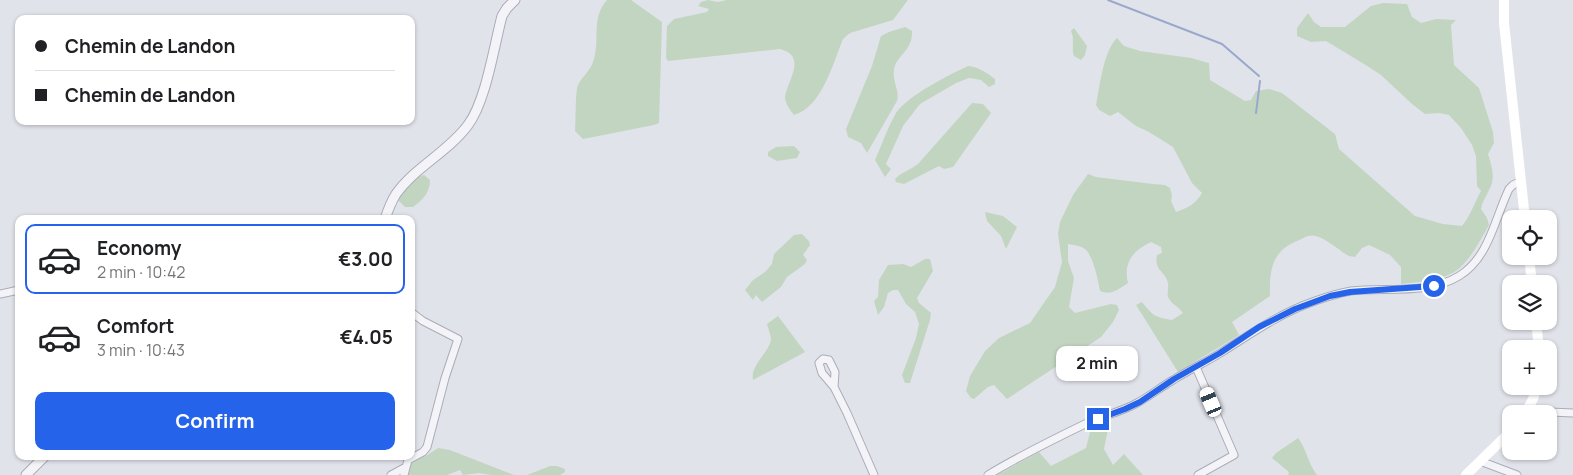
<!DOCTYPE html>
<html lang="en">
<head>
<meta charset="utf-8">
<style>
	:root { --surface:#fff; --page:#f2f2f2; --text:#202124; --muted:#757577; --line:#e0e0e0; --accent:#2563eb }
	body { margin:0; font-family:Manrope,sans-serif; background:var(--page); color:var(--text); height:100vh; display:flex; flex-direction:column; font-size:19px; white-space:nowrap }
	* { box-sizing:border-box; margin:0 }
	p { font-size:16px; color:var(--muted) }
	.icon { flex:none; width:28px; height:28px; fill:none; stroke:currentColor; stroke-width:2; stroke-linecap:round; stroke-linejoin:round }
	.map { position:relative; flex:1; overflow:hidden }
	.side { position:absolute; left:15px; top:215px; width:400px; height:245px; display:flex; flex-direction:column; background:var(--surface); border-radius:10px; box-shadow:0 1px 4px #0004 }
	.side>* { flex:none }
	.guide { position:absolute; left:15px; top:15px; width:400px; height:110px; border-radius:10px; box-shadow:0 1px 4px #0004; display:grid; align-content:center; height:110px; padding:0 20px; background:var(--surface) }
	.fabs { position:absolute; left:1502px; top:210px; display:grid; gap:10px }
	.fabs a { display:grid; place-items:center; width:55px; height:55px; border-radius:10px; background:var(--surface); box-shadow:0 1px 4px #0004; font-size:25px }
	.end { position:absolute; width:22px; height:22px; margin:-11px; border:6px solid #2563eb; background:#fff; box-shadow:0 0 0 2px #fff }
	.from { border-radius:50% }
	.bubble { position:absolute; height:35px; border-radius:10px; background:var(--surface); box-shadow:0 1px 4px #0004; font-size:16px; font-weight:700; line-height:35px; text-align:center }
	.car { position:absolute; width:15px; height:30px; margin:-15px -8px; border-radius:6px; box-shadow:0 0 4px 1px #0007; background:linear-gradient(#fff 24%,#345 0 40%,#fff 0 76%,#345 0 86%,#fff 0) }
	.guide b { display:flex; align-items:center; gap:18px; height:48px; font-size:19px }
	.guide b+b { border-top:1px solid var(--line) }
	.guide i { width:12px; height:12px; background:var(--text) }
	ul { padding:9px 0 0; list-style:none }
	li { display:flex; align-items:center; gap:15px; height:70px; margin:0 10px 8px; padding:0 10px; border:2px solid transparent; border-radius:10px }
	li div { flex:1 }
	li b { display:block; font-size:19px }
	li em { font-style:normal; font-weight:700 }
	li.on { border-color:var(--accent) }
	li>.icon { width:45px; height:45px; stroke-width:1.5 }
	.button { display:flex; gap:10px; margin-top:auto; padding:10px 20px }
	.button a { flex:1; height:58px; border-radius:10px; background:var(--accent); color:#fff; font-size:20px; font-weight:700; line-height:58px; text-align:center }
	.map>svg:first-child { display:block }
	.green { fill:#c2d5c1 }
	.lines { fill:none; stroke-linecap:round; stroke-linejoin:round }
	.stream { stroke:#9aa8cc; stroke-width:2 }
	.minor-casing { stroke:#aaacb8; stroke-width:9 }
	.tertiary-casing { stroke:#aaacb8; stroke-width:11 }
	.minor { stroke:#f4f4f8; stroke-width:7 }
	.tertiary { stroke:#f4f4f8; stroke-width:9 }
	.secondary { stroke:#fff; stroke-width:10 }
	.route { stroke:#2563eb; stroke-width:6 }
</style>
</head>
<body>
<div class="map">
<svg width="1573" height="475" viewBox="0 0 1573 475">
	<rect width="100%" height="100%" fill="#e1e3ea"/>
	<path class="green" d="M607,0H631L662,22L659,123L654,125L583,139L575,131C576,121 575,92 578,85C582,77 590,71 593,62C601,41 590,19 607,0Z
		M708,0L718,2L727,0H908L893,20L850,33L843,39C833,63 822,107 794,115C790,110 785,103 785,97C787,81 808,56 780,49L668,61L666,58L667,26L674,19L707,12L709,9L698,6L701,2Z
		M1383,3L1407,4L1412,17L1421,23L1436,19L1456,20L1451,25L1454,65L1479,88L1493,132L1494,143L1488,154C1492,167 1496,178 1489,190C1486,197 1482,202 1481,209L1487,218L1489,225C1462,274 1456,279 1401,284V267L1390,255L1369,245L1362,248L1355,257L1349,256C1340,251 1324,237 1315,236C1309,234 1302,239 1297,241C1272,251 1269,271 1270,296L1232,322L1239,335L1178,372L1136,305L1142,302C1153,316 1155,317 1172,320L1183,313C1179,307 1173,305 1169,299C1166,294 1169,289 1168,283C1165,270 1154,272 1157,255L1162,253L1161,247L1151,242C1133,250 1123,263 1128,283C1119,289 1111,296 1100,291C1098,280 1094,260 1087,251C1083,246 1074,245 1068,244V261L1074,278L1069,307L1075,313L1111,304L1117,305L1119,310L1113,322L1101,337L1007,399L994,385L988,387L974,399L971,398L966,391L970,376L985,351L999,338L1030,323L1055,287L1062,262L1058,234L1060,222L1073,195L1088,174L1096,177L1153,184L1165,185L1170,188L1172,196L1171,201L1176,212C1187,208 1196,204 1202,193L1192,183L1173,147L1149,132L1136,126L1118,112L1110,116L1099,110L1096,105C1100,86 1103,52 1117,38L1124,46L1140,51L1191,58L1209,63L1210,80L1245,101L1251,100L1256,91L1269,89L1282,93L1335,134L1339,149L1415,216L1443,224L1462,226C1471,215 1474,203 1481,191L1477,186L1476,156L1472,145L1461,128L1449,115L1439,113L1425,114L1412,104L1381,75L1364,64L1326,41L1311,42L1297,36V28L1308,13L1314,22L1321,27H1345L1371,6Z
		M905,27L912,31C913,51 896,55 894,70C892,81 900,91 897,101L867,153L861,143L848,137L846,129L872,66L881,36L889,32Z
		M1074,28L1087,46L1085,55L1081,60L1074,56C1071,48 1075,40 1071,31Z
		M968,66C979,67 987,73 995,79V84L989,87L981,80L969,78L956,83L920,104L903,126L886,164L891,169L885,177L875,160C882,144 888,127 896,113C906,97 950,74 968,66Z
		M972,103L983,104L991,113L953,167L944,169L939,166L904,184L896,182L895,179C902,172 910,170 918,164Z
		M794,146L800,152L797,158L777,161L768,156V152L776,147Z
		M424,175L430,180C430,192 423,200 413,207H405L397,199C404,190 412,178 424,175Z
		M985,212L1003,216L1017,227L1006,249L1001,236L987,221Z
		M802,234L809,241L810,245L803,255L807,260L805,264L787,277L781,287L762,302L756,295L753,300L745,290L753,280L765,272L772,264L774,254L794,235Z
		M925,259H930L933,271L917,298L919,303L931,313L930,320L910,383H905L902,375L916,338L919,324L915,312L906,304L898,290H893L888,293L884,307L878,315L874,301L878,297L879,280L888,265L903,264L911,267Z
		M778,316L805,352L753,380C750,365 768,354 771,340C771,335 768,328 767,324Z
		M1091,428L1108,429L1104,449L1113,465L1124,454L1143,475H997L1039,452L1051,466L1086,448Z
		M1298,438C1307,450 1308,464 1317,475H1288L1289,472L1272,458L1276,453Z
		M438,448L450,450L514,475H491L479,473L463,475L460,470L447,475H407L408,463L426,456Z
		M550,466H557L565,469V472L560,475H527Z"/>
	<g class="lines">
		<path class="stream" d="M1108,0L1222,44L1259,76
			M1256,113L1260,81"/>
		<g class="minor-casing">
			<path id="minor" d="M0,294L19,290
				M1196,367L1234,455L1198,475
				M834,387L835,372L829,360L823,359L819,363L822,373L834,387L847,413L874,475
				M1527,411L1573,413
				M1480,461L1517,475
				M391,475L404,468
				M404,475L408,460L423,452L427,447L445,378L458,339L423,321L411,312
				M988,475C1019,456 1052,440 1085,424C1102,416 1121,412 1137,403C1150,396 1161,387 1173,380C1189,370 1206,362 1222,352C1252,333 1280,313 1315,301C1326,297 1339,293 1351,291C1386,287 1428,295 1459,276C1489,258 1495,218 1509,189L1513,185L1521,181"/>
		</g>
		<g class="tertiary-casing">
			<path id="tertiary" d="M385,219C388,210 391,202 396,194C415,167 448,152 468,125C486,101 494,46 502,16L507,8L515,0
				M26,475L45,456"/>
		</g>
		<use href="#minor" class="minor"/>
		<use href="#tertiary" class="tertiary"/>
		<path class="secondary" d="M1504,0V23L1525,219
			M1529,256L1532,284
			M1536,321L1539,349
			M1525,414L1533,399L1537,386
			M1466,475L1511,431"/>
	</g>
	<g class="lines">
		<path class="route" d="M1098,419L1125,409L1140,402L1174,379L1220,353L1259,327L1295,309L1330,296L1350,292L1434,286"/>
	</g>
</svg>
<div class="fabs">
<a><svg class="icon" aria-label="locate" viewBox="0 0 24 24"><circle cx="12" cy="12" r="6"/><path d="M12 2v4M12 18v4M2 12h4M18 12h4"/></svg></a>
<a><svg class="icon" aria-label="layers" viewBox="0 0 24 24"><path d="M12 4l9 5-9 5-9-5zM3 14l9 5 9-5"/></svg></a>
<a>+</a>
<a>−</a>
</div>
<i class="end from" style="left:1434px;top:286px"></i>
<i class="end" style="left:1098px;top:419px"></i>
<div class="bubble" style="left:1056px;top:346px;width:82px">2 min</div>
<i class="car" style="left:1211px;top:402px;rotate:337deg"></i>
<div class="guide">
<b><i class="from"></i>Chemin de Landon</b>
<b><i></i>Chemin de Landon</b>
</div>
<section class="side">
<ul>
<li class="on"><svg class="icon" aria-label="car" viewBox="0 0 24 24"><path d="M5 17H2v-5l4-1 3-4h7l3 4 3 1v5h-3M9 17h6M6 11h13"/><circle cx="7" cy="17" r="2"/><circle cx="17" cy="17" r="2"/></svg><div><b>Economy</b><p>2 min · 10:42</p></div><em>€3.00</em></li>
<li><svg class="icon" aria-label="car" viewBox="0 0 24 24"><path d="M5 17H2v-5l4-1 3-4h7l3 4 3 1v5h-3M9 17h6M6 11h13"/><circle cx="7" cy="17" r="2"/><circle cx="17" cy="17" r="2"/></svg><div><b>Comfort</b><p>3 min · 10:43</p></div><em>€4.05</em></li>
</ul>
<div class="button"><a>Confirm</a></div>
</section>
</div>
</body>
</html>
